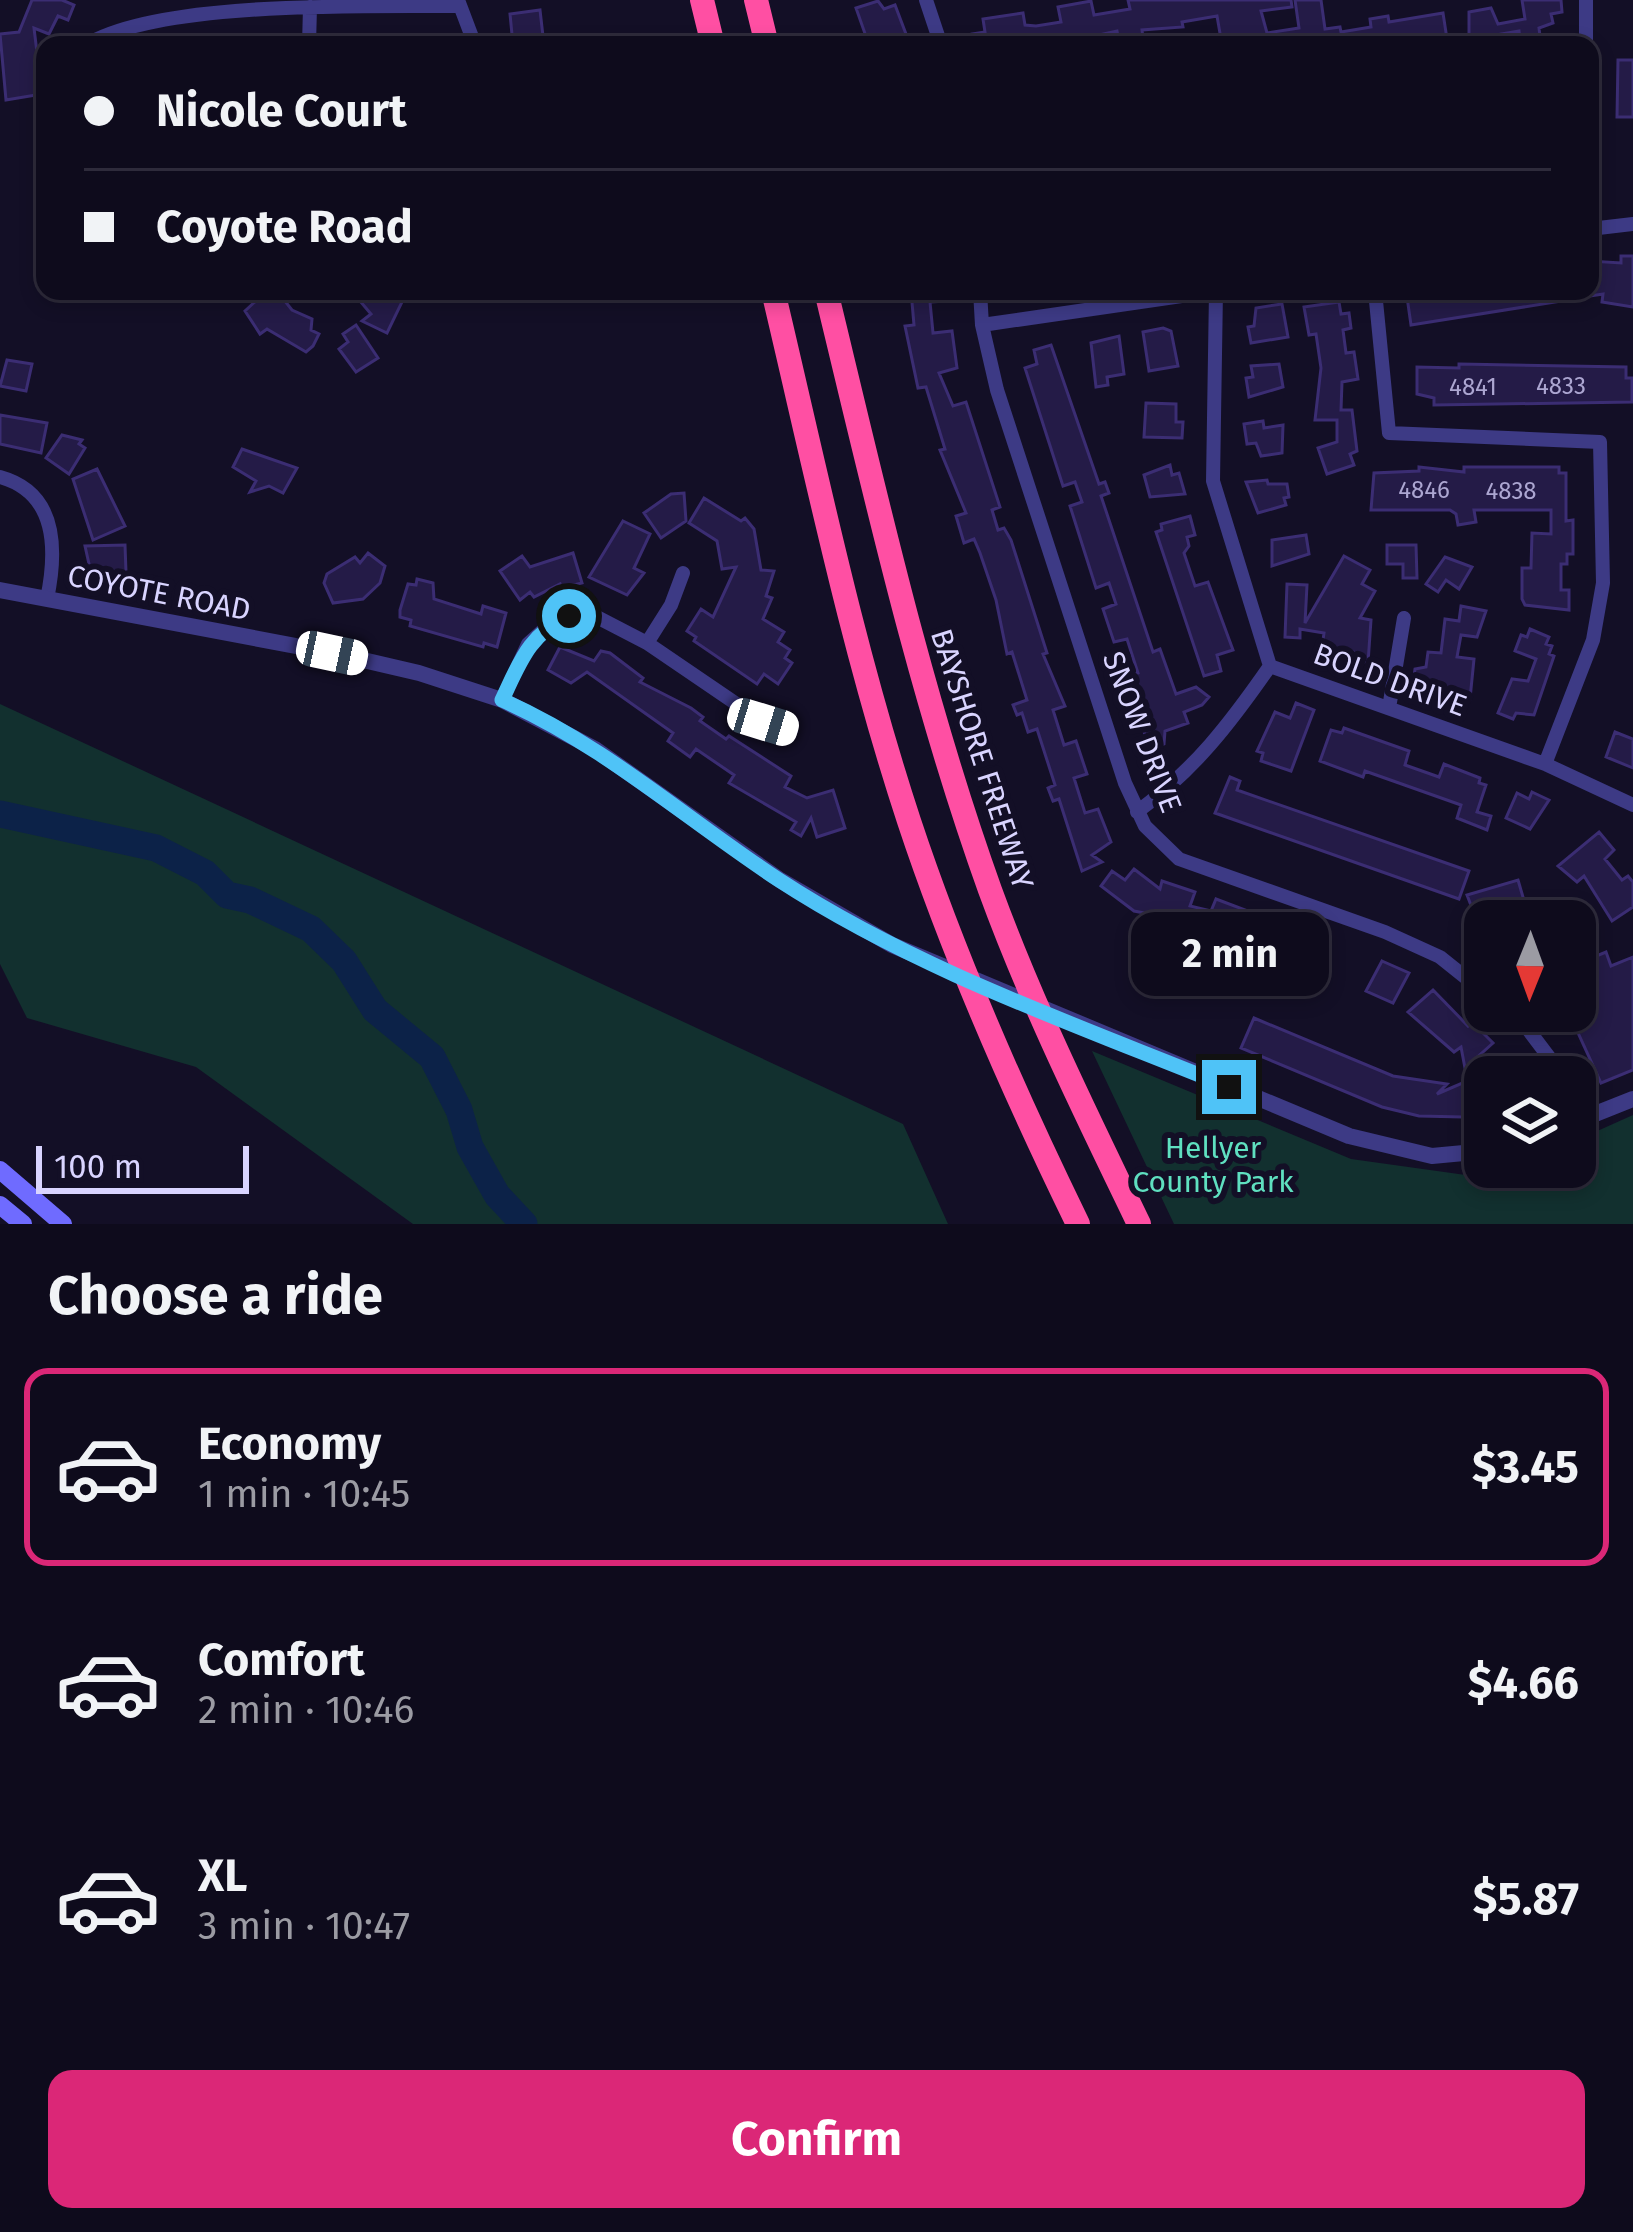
<!DOCTYPE html>
<html lang="en">
<head>
<meta charset="utf-8">
<style>
	:root { --surface:#0e0b1c; --page:#1c1929; --text:#f1f3f6; --muted:#9b9ba3; --line:#2e2b3b; --accent:#db2777 }
	body { margin:0; font-family:"Fira Sans",sans-serif; background:var(--page); color:var(--text); height:100vh; display:flex; flex-direction:column; font-size:45px; white-space:nowrap }
	* { box-sizing:border-box; margin:0 }
	p { font-size:39px; color:var(--muted) }
	.icon { flex:none; width:66px; height:66px; fill:none; stroke:currentColor; stroke-width:2; stroke-linecap:round; stroke-linejoin:round }
	.map { position:relative; height:1224px; overflow:hidden }
	.sheet { display:flex; flex-direction:column; background:var(--surface); flex:1 }
	.sheet>* { flex:none }
	.hud { position:absolute; left:36px; top:36px; width:1563px; height:264px; border-radius:24px; box-shadow:0 6px 18px #0003,0 0 0 3px var(--line); display:grid; align-content:center; height:264px; padding:0 48px; background:var(--surface) }
	.needle { width:78px; rotate:181deg }
	.buttons { position:absolute; left:1464px; top:900px; display:grid; gap:24px }
	.buttons a { display:grid; place-items:center; width:132px; height:132px; border-radius:24px; background:var(--surface); box-shadow:0 6px 18px #0003,0 0 0 3px var(--line); font-size:60px }
	.scale { position:absolute; left:36px; bottom:30px; width:213px; box-sizing:border-box; padding-left:12px; border:6px solid #d9d4ff; border-top:0; font-size:33px; line-height:42px; white-space:nowrap; color:#d9d4ff; -webkit-text-stroke:9px #130f26; paint-order:stroke }
	.end { position:absolute; width:54px; height:54px; margin:-27px; border:15px solid #4fc3f7; background:#111; box-shadow:0 0 0 6px #111 }
	.from { border-radius:50% }
	.bubble { position:absolute; height:84px; border-radius:24px; background:var(--surface); box-shadow:0 6px 18px #0003,0 0 0 3px var(--line); font-size:39px; font-weight:700; line-height:84px; text-align:center }
	.car { position:absolute; width:36px; height:72px; margin:-36px -18px; border-radius:15px; box-shadow:0 0 9px 3px #0007; background:linear-gradient(#fff 24%,#345 0 40%,#fff 0 76%,#345 0 86%,#fff 0) }
	.hud b { display:flex; align-items:center; gap:42px; height:114px; font-size:45px }
	.hud b+b { border-top:3px solid var(--line) }
	.hud i { width:30px; height:30px; background:var(--text) }
	ul { padding:0; list-style:none }
	li { display:flex; align-items:center; gap:36px; height:198px; margin:0 24px 18px; padding:0 24px; border:6px solid transparent; border-radius:24px }
	li div { flex:1 }
	li b { display:block; font-size:45px }
	li em { font-style:normal; font-weight:700 }
	li.selected { border-color:var(--accent) }
	li>.icon { width:108px; height:108px; stroke-width:1.5 }
	h2 { padding:0 48px; font-size:54px; line-height:144px }
	.primary-button { display:flex; gap:24px; margin-top:auto; padding:24px 48px }
	.primary-button a { flex:1; height:138px; border-radius:24px; background:var(--accent); color:#fff; font-size:48px; font-weight:700; line-height:138px; text-align:center }
	.map>svg:first-child { display:block }
	.green { fill:#12302f }
	.lines { fill:none; stroke-linecap:round; stroke-linejoin:round }
	.river { stroke:#0c2248; stroke-width:27 }
	.building { fill:#241b47; stroke:#3b2d73; stroke-width:3 }
	.minor { stroke:#3d3a85; stroke-width:14 }
	.tertiary { stroke:#3d3a85; stroke-width:16 }
	.secondary { stroke:#6f6bff; stroke-width:18 }
	.motorway { stroke:#ff4fa3; stroke-width:24 }
	.route { stroke:#4fc3f7; stroke-width:15 }
	.labels { text-anchor:middle; stroke-width:12; stroke-linejoin:round; paint-order:stroke }
	.number-label { font-size:24px; fill:#aca6d1 }
	.street-label { font-size:30px; fill:#d9d4ff; stroke:#130f26 }
	.park-label { font-size:30px; fill:#5fe0c0; stroke:#130f26 }
</style>
</head>
<body>
<div class="map">
<svg width="1633" height="1224" viewBox="0 0 1633 1224">
	<rect width="100%" height="100%" fill="#130f26"/>
	<path class="green" d="M0,704L903,1124L948,1224H413L196,1067L27,1018L0,964Z
		M1092,1051L1351,1159L1480,1177L1509,1167H1575V1141L1633,1115V1224H1174Z"/>
	<g class="lines">
		<path class="river" d="M0,814L156,848L205,873L227,895L250,900L311,929L344,961L375,1010L432,1057L459,1110L470,1147L497,1195L524,1224"/>
	</g>
	<path class="building" d="M32,0H62L74,5L68,20L58,16L49,34L34,28L42,94L6,100L0,34L19,32Z
		M1128,0H1291L1292,7L1261,11L1267,33L1299,28L1295,0H1321L1325,29L1340,27L1341,32L1371,27L1370,19L1388,16L1389,22L1443,13L1447,39L1440,40V45H1222L1217,16L1182,22L1183,27L1142,30L1143,38L1119,42L1117,31L1053,45L1049,41L973,45L972,34L985,32L983,19L1023,13L1025,25L1036,26L1061,22L1058,7L1091,1L1094,15L1130,9Z
		M1522,0H1561L1562,12L1551,14L1553,23L1539,28L1540,36L1520,39L1519,31L1484,37L1485,45H1469V12L1491,8L1498,24L1525,19Z
		M878,1L884,9L895,5L909,42L869,45L856,8Z
		M540,10L544,45H513L510,14Z
		M1618,60H1633V117H1617Z
		M1621,256H1633V307L1602,302L1603,294L1590,296V261L1621,263Z
		M258,291H277L292,310L312,319L311,330L319,334L313,346L306,352L267,329L260,334L245,311L260,297Z
		M365,291H380L402,302L387,333L362,321L371,314L360,301Z
		M911,291H962V300L930,302L933,333L952,331L957,368L939,373L953,406L966,402L1000,507L992,510L998,530L1004,528L1011,540L1047,653L1043,654L1065,706L1053,710L1064,745L1076,741L1087,774L1074,778L1085,813L1098,809L1111,842L1092,855L1102,862L1082,871L1059,799L1053,801L1048,788L1055,785L1037,729L1028,732L1022,713L1017,715L1013,705L1027,700L1012,652L1007,654L996,600L980,553L974,539L964,543L956,516L966,513L940,450L945,449L926,387L918,388L905,326L914,325Z
		M1418,291H1579L1580,298L1411,325L1407,297L1419,295Z
		M1339,302L1341,314L1349,313L1351,328L1343,330L1346,353L1354,352L1358,379L1342,382L1341,410H1352L1357,451L1350,454L1354,465L1327,474L1318,448L1337,442V420H1315L1321,368L1316,334L1309,335L1304,307Z
		M1282,304L1288,337L1251,343L1248,327L1254,326L1256,308Z
		M356,325L378,358L356,372L339,349L348,342L343,334Z
		M1163,328L1171,331L1178,366L1149,371L1143,332Z
		M1119,336L1124,374L1107,377L1108,385L1096,387L1091,343Z
		M1051,345L1099,484L1105,482L1109,493L1101,496L1153,652L1160,649L1176,694L1196,687L1209,697L1202,705L1184,712L1188,723L1165,731L1164,744L1150,749L1125,677L1138,673L1127,639L1114,642L1103,609L1116,604L1109,583L1096,588L1070,506L1082,502L1075,482L1063,486L1025,368L1037,364L1034,350Z
		M7,360L32,364L26,391L0,386Z
		M1279,364L1283,387L1249,397L1246,378L1253,377L1251,366Z
		M1459,364L1626,367V378H1632V402L1434,405V398L1417,394V367L1459,368Z
		M1146,403L1176,404V422H1183L1182,438L1144,437Z
		M0,415L47,423L41,453L0,444Z
		M1263,421L1264,428L1283,425L1282,453L1261,456L1256,443L1247,444L1244,424Z
		M62,435L82,440L79,444L85,448L69,474L46,458Z
		M242,449L297,468L283,493L269,486L250,492L256,481L233,467Z
		M1170,465L1172,475L1179,473L1185,494L1150,497L1144,475Z
		M1419,467L1464,472V467H1559V473H1566V521L1573,520V554H1567V564H1561V590H1569V610L1525,605L1522,599V568H1531L1532,533L1551,534V510H1474L1476,522L1458,525L1456,514L1450,510H1371L1374,473L1419,471Z
		M97,469L125,526L93,540L73,479Z
		M1267,480L1268,484H1287L1289,497L1284,498L1286,505L1258,513L1246,482Z
		M684,493L686,521L661,538L644,513L671,494Z
		M704,498L741,521L745,518L754,529L761,570L774,571L766,596L772,598L763,619L784,632L778,642L790,650L785,658L792,663L778,684L764,674L757,684L694,641L696,637L687,631L701,609L713,617L736,567L722,569L717,541L689,523Z
		M1190,516L1195,535L1187,537L1189,546L1184,553L1195,586L1208,582L1233,650L1217,655L1221,671L1204,676L1156,532L1162,530L1161,524Z
		M623,521L650,534L634,568L644,573L627,595L589,577Z
		M1306,535L1309,554L1272,566V540Z
		M125,545L126,572L91,573L85,546Z
		M1387,545H1416L1417,578H1403V564H1387Z
		M368,553L385,566L380,583L363,599L333,603L324,583L327,574L355,557L360,563Z
		M573,553L582,583L561,588L560,584L534,597L530,592L520,600L500,571L522,556L530,567Z
		M1344,556L1370,570L1362,584L1375,591L1360,618L1371,620L1368,663L1352,660L1353,652L1322,647L1324,633L1300,629V638L1285,637L1287,584L1307,585L1305,623Z
		M1445,557L1472,567L1459,589L1446,580L1438,592L1426,584Z
		M417,579L433,583L434,599L481,614L483,606L506,613L497,647L484,643L483,647L410,626L411,620L400,617V610L408,584L416,585Z
		M1461,606L1486,611L1477,637L1461,635L1457,657L1474,659L1470,699L1455,696L1456,690L1413,683L1415,669L1426,667L1428,652L1441,653L1445,619L1459,621Z
		M1530,629L1549,637L1546,644L1552,646L1549,654L1554,656L1534,715L1516,713L1513,719L1498,713L1512,679L1528,681L1536,659L1515,651L1521,635L1527,637Z
		M560,647L594,661L601,651L610,653L643,678L640,682L691,708L703,717L700,721L726,739L729,736L791,776L785,787L807,798L833,790L845,828L817,837L811,818L801,836L791,830L796,822L729,783L734,775L696,749L690,757L668,741L673,733L587,672L571,683L548,670Z
		M1296,703L1314,710L1291,771L1261,761L1263,753L1257,751L1275,712L1290,718Z
		M1344,728L1409,751L1405,765L1439,777L1444,764L1480,778L1479,783L1486,785L1477,812L1491,816L1487,830L1457,818L1461,805L1365,771L1363,777L1320,761L1331,730L1342,733Z
		M1615,732L1633,739V768L1606,757Z
		M1230,777L1240,781L1237,790L1469,871L1459,899L1215,813Z
		M1532,792L1549,800L1530,829L1506,818L1517,793L1529,799Z
		M1599,832L1614,850L1605,859L1622,880L1628,876L1633,882V907L1612,921L1584,876L1577,882L1558,866Z
		M1134,869L1160,889L1162,881L1195,892L1190,906L1211,911L1216,899L1248,911L1236,938L1157,911L1155,915L1134,911L1101,886L1112,871L1125,880Z
		M1518,880L1530,921H1477L1467,895Z
		M1606,952L1611,966L1633,957V1070L1601,1083L1568,1011H1575V977L1584,973L1579,963Z
		M1382,961L1409,973L1393,1003L1366,991Z
		M1433,990L1468,1026L1472,1022L1493,1043L1465,1068L1461,1047L1454,1052L1408,1012Z
		M1254,1018L1393,1076L1447,1084L1437,1094L1474,1078L1485,1079V1111L1463,1117L1419,1116L1382,1107L1241,1048Z"/>
	<g class="lines">
		<path class="minor" d="M458,0L475,45
			M926,0L941,45
			M86,45C160,0 362,7 458,6
			M309,45L310,7
			M1586,45V0
			M1590,229L1633,224
			M980,291L982,325L997,390L1125,783L1145,826L1179,859L1385,932L1440,957L1485,993
			M1375,291L1389,433L1600,442L1603,583L1593,640L1545,764
			M982,325L1216,291L1213,481L1270,666
			M0,477C58,493 57,551 47,599
			M647,643L671,605L683,573
			M502,700L528,644L548,626L569,616L593,615L647,643L763,722L791,730
			M1389,708L1404,618
			M1137,812C1195,769 1229,725 1270,666L1545,764L1633,805
			M1507,1011L1527,1028L1564,1077
			M1575,1101L1583,1119"/>
		<path class="tertiary" d="M0,590L333,653L419,673L502,700L595,749L780,880L892,945L1349,1136L1432,1156L1485,1151
			M1575,1122L1633,1099"/>
		<path class="secondary" d="M0,1170L63,1224
			M0,1205L23,1224"/>
		<path class="motorway" d="M702,0L713,45
			M756,0L767,45
			M773,291C815,468 852,648 909,821C955,960 1014,1093 1078,1224
			M826,291C875,493 920,695 990,890C1032,1005 1086,1114 1139,1224"/>
	</g>
	<g class="lines">
		<path class="route" d="M569,616C529,634 520,662 502,700C604,745 686,819 779,880C917,970 1077,1025 1229,1087"/>
	</g>
	<g class="labels">
		<g class="number-label">
			<text x="1561" y="394">4833</text>
			<text x="1473" y="395">4841</text>
			<text x="1424" y="498">4846</text>
			<text x="1511" y="499">4838</text>
		</g>
		<g class="street-label">
			<text transform="translate(159 593) rotate(11)" y="10">COYOTE ROAD</text>
			<text transform="translate(1390 680) rotate(20)" y="10">BOLD DRIVE</text>
			<text transform="translate(1142 732) rotate(69)" y="10">SNOW DRIVE</text>
			<text transform="translate(982 759) rotate(72)" y="10">BAYSHORE FREEWAY</text>
		</g>
		<g class="park-label">
			<text x="1213" y="1158">Hellyer<tspan x="1213" dy="34">County Park</tspan></text>
		</g>
	</g>
</svg>
<div class="buttons">
<a><svg class="needle" viewBox="-14 -14 28 28"><path d="M0-13l5 13h-10z" fill="#e53935"/><path d="M0 13l5-13h-10z" fill="#9b9ba3"/></svg></a>
<a><svg class="icon" aria-label="layers" viewBox="0 0 24 24"><path d="M12 4l9 5-9 5-9-5zM3 14l9 5 9-5"/></svg></a>
</div>
<div class="scale">100 m</div>
<i class="end from" style="left:569px;top:616px"></i>
<i class="end" style="left:1229px;top:1087px"></i>
<div class="bubble" style="left:1131px;top:912px;width:198px">2 min</div>
<i class="car" style="left:332px;top:653px;rotate:102deg"></i>
<i class="car" style="left:763px;top:722px;rotate:107deg"></i>
<div class="hud">
<b><i class="from"></i>Nicole Court</b>
<b><i></i>Coyote Road</b>
</div>
</div>
<section class="sheet">
<h2>Choose a ride</h2>
<ul>
<li class="selected"><svg class="icon" aria-label="car" viewBox="0 0 24 24"><path d="M5 17H2v-5l4-1 3-4h7l3 4 3 1v5h-3M9 17h6M6 11h13"/><circle cx="7" cy="17" r="2"/><circle cx="17" cy="17" r="2"/></svg><div><b>Economy</b><p>1 min · 10:45</p></div><em>$3.45</em></li>
<li><svg class="icon" aria-label="car" viewBox="0 0 24 24"><path d="M5 17H2v-5l4-1 3-4h7l3 4 3 1v5h-3M9 17h6M6 11h13"/><circle cx="7" cy="17" r="2"/><circle cx="17" cy="17" r="2"/></svg><div><b>Comfort</b><p>2 min · 10:46</p></div><em>$4.66</em></li>
<li><svg class="icon" aria-label="car" viewBox="0 0 24 24"><path d="M5 17H2v-5l4-1 3-4h7l3 4 3 1v5h-3M9 17h6M6 11h13"/><circle cx="7" cy="17" r="2"/><circle cx="17" cy="17" r="2"/></svg><div><b>XL</b><p>3 min · 10:47</p></div><em>$5.87</em></li>
</ul>
<div class="primary-button"><a>Confirm</a></div>
</section>
</body>
</html>
